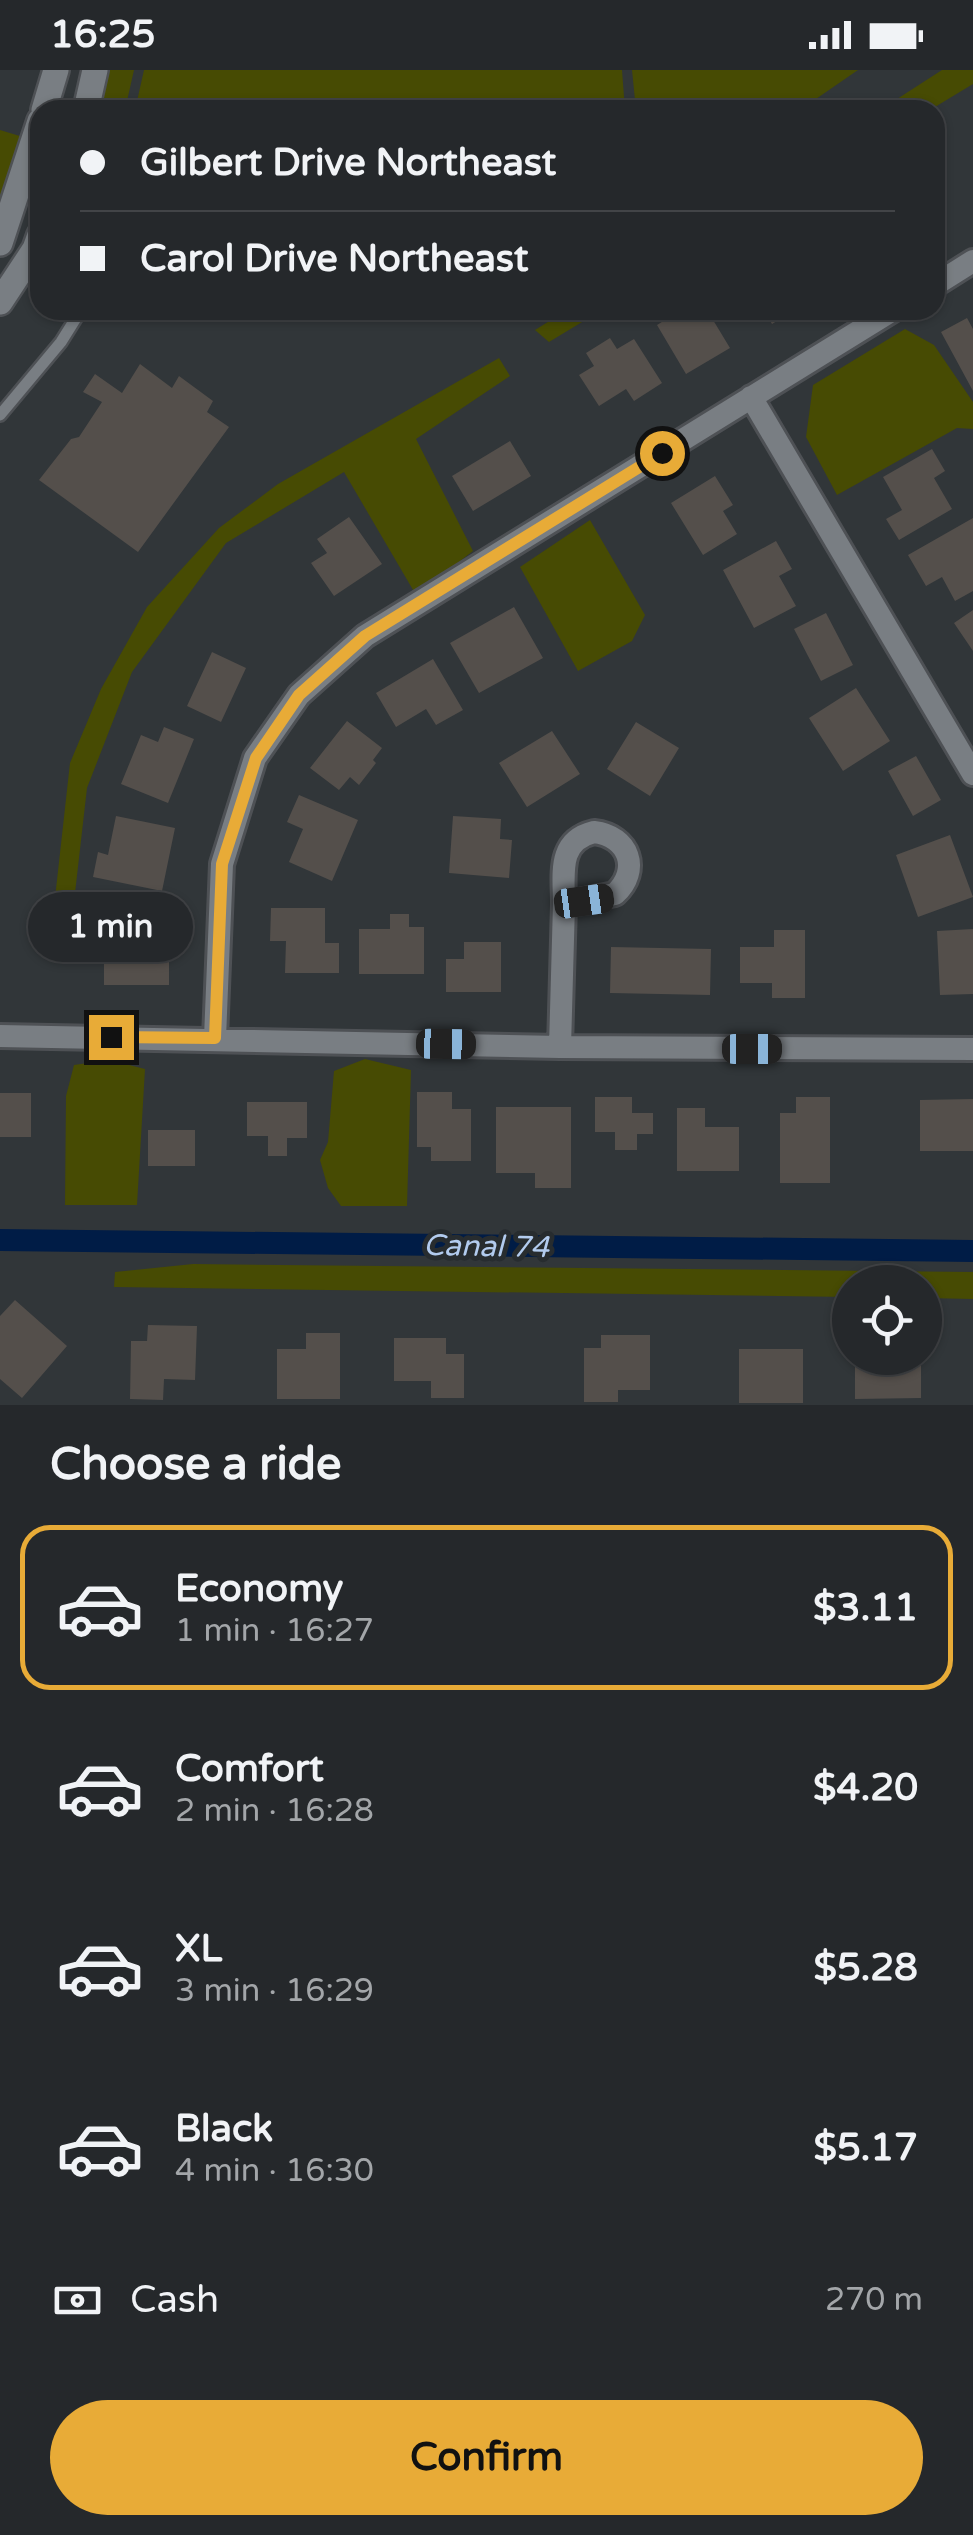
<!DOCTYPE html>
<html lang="en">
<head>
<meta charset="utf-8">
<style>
	:root { --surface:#25282b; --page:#313437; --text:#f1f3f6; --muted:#a3a6a9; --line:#424447; --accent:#e8ab37 }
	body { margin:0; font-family:"Varela Round",sans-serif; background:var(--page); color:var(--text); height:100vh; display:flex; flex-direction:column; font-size:38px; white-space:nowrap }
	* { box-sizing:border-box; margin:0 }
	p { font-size:32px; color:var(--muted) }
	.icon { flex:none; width:55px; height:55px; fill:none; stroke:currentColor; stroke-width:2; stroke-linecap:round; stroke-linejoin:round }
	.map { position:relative; height:1335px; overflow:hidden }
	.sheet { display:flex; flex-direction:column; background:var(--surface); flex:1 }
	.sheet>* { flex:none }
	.guide { position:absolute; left:30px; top:30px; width:915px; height:220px; border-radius:30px; box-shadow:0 2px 8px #0004,0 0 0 2px var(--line); display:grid; align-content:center; height:220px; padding:0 50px; background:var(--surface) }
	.controls { position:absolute; left:832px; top:1195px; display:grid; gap:20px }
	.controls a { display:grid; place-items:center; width:110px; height:110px; border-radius:50%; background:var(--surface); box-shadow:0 2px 8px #0004,0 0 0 2px var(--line); font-size:50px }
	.end { position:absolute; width:45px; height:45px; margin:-22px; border:12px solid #e8ab37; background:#111; box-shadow:0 0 0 5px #111 }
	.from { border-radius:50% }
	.bubble { position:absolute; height:70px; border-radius:35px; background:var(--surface); box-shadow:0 2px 8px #0004,0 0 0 2px var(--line); font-size:32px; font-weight:800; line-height:70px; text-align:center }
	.car { position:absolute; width:30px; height:60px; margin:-30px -15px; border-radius:12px; box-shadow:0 0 8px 2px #0007; background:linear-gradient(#222 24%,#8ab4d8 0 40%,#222 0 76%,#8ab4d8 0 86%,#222 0) }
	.guide b { display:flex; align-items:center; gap:35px; height:95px; font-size:38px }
	.guide b+b { border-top:2px solid var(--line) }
	.guide i { width:25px; height:25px; background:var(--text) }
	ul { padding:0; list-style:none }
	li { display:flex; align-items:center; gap:30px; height:165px; margin:0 20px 15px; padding:0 30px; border:5px solid transparent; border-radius:30px }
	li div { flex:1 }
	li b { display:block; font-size:38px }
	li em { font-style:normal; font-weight:800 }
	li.selected { border-color:var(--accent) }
	li>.icon { width:90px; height:90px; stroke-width:1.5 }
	h2 { padding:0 50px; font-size:45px; line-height:120px }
	.pay { display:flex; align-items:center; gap:25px; height:110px; padding:0 50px; font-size:38px }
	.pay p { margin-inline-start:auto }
	.primary-button { display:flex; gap:20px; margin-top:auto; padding:20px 50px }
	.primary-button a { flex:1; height:115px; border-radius:60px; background:var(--accent); color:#111; font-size:40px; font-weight:800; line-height:115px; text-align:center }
	.status { display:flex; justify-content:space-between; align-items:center; height:70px; padding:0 50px; background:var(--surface); direction:ltr }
	.status svg { height:28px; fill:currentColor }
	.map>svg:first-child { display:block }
	.green { fill:#474b03 }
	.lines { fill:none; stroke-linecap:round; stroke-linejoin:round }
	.canal { stroke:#001c46; stroke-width:22 }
	.building { fill:#544f4b }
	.service-casing { stroke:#4e5155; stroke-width:16 }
	.minor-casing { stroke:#4e5155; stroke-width:28 }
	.tertiary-casing { stroke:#4e5155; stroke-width:30 }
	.service { stroke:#797e83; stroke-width:11 }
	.minor { stroke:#797e83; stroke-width:22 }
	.tertiary { stroke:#797e83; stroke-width:25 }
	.route { stroke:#e8ab37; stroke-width:12 }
	.labels { text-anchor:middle; stroke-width:10; stroke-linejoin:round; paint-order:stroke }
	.water-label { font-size:30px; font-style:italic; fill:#b2cbee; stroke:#272c2f }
</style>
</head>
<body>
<div class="status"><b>16:25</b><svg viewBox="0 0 49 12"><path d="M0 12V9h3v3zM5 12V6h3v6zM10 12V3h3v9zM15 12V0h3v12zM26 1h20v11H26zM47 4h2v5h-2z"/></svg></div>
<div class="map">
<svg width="973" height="1335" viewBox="0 0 973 1335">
	<rect width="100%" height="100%" fill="#313639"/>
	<path class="green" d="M107,0H134L125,40H99Z
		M144,0H622L625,40H135Z
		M632,0H858L800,40H636Z
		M942,0H973V14L930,40H880Z
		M0,60L23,67L0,140Z
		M567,240H602L549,272L535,260Z
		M905,259L934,275L973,332V359L957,358L837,425L806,367L813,315Z
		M499,288L510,306L416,369L473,481L416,525L344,402L226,473L132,602L87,718L75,823L54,837L70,693L101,619L147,537L219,458L278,414Z
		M590,450L645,545L632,571L578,601L520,497Z
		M365,989L411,1000L407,1136H341L328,1118L320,1090L328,1072L334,1001Z
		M109,990L145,999L137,1135H65L66,1026L74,995Z
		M193,1194L973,1202V1229L925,1228V1212H850V1227L114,1217L115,1202Z"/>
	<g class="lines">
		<path class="canal" d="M0,1170L973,1181"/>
	</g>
	<path class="building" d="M681,240H707L730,278L686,304L657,255Z
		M739,240H795L772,254L764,240L745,251Z
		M967,248L973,259V321L941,262Z
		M610,268L617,279L634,269L662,313L634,331L626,319L599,336L579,305L594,296L586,283Z
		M140,294L172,318L179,306L213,331L207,342L229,357L138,482L39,410L71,369L79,367L102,332L83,322L95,304L122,323Z
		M510,371L531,406L473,441L452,406Z
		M932,379L945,401L934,408L952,439L899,470L886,449L902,440L883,407Z
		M715,406L733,435L723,441L737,464L703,485L671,433Z
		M349,447L382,494L334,526L311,493L327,483L317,469Z
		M973,448V521L955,531L942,507L926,516L908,485Z
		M776,471L792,499L779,506L796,536L754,558L723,500Z
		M514,537L543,588L479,623L450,573Z
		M973,540V581L954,553Z
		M826,543L853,595L821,611L794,559Z
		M212,582L246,598L221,652L187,636Z
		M433,589L463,640L436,655L426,639L396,657L376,623Z
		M856,618L890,671L843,701L809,648Z
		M347,651L382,678L373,690L376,693L359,715L350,707L339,720L310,698Z
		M636,652L679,678L650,726L607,699Z
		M164,657L194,669L168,733L121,714L141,665L158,672Z
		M552,661L580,704L527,737L499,693Z
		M916,686L941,730L913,746L888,701Z
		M299,725L358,750L332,811L289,792L303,759L287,752Z
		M116,746L175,758L162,821L93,807L98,782L108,785Z
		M453,746L501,749L500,769L512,770L509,808L449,803Z
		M950,765L973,827L918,847L896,785Z
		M271,838H325V873H339V903H285L286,871H270Z
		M390,844H409V857H424V904H359V859H390Z
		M119,849H156V882H169V915H104V862H119Z
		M973,859V924L940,925L937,861Z
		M774,860H805V928H772V913H740V877H774Z
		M464,872H501V922H446V889H464Z
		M611,877L711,879L710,925L610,923Z
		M417,1022H452V1039H471V1091H431V1077H417Z
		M0,1023H31V1067H0Z
		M595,1027H632V1043H653V1064H637V1080H615V1062H595Z
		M796,1027H830V1113H780V1043H796Z
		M973,1029V1081H920V1030Z
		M247,1032H307V1068H287V1086H268V1066H247Z
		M496,1037H571V1118H535V1103H496Z
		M677,1038H705V1057H739V1101H677Z
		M148,1060H195V1096H148Z
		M15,1230L67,1276L22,1328L0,1309V1246Z
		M148,1255L197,1256L195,1310L164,1309L163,1330L130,1329L131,1271H147Z
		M306,1263H340V1329H277V1279H306Z
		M601,1265H650V1320H618V1332H584V1278H601Z
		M394,1268H446V1284H464V1328H431V1311H394Z
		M739,1279H803V1333H739Z
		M855,1288H921V1328L855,1329Z"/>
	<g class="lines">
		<g class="service-casing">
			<path id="service" d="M0,345L61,272L81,240"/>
		</g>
		<g class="minor-casing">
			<path id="minor" d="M935,215L973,191
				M751,327L973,704
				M594,762C629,766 641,800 615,824L564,834C564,804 557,771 594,762Z
				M0,966L560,977L973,979
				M215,968L222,794L255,688L299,625L365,566L893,240
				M560,977L564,834"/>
		</g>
		<g class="tertiary-casing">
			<path id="tertiary" d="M44,40L56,0
				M86,40L95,0
				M0,173L40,51
				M0,232L35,179L40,165"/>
		</g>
		<use href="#service" class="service"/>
		<use href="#minor" class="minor"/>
		<use href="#tertiary" class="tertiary"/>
	</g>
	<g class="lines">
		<path class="route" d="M111,967L215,968L222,794L256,688L299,625L365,566L662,383"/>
	</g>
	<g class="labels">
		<g class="water-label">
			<text transform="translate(486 1176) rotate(1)" y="10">Canal 74</text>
		</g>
	</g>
</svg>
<div class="controls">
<a><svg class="icon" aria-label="locate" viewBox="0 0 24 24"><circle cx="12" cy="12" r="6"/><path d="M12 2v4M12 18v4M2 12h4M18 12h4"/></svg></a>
</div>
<i class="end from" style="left:662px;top:383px"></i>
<i class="end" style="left:111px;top:967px"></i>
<div class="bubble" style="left:28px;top:822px;width:165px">1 min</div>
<i class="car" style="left:584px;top:831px;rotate:82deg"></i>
<i class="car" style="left:446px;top:974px;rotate:91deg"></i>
<i class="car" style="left:752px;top:979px;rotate:90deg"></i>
<div class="guide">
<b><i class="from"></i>Gilbert Drive Northeast</b>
<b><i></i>Carol Drive Northeast</b>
</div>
</div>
<section class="sheet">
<h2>Choose a ride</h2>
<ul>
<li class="selected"><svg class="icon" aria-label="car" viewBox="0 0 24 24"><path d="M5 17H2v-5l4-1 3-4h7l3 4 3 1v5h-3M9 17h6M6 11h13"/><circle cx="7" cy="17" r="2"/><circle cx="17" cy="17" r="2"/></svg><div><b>Economy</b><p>1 min · 16:27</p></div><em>$3.11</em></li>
<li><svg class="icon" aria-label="car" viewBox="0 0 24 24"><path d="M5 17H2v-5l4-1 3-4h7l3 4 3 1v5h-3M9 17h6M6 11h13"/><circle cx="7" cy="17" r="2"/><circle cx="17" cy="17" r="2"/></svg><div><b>Comfort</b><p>2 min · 16:28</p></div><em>$4.20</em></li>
<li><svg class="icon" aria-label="car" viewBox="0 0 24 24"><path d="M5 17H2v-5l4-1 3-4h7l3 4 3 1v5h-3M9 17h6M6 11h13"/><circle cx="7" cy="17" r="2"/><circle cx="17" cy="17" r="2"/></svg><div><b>XL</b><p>3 min · 16:29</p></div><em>$5.28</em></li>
<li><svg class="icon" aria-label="car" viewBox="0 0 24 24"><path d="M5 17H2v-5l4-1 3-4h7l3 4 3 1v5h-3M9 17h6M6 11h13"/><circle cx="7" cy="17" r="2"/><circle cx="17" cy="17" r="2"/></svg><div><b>Black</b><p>4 min · 16:30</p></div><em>$5.17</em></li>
</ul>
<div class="pay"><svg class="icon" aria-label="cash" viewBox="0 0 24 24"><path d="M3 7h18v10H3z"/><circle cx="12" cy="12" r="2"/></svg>Cash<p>270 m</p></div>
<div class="primary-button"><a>Confirm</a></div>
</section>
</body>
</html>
